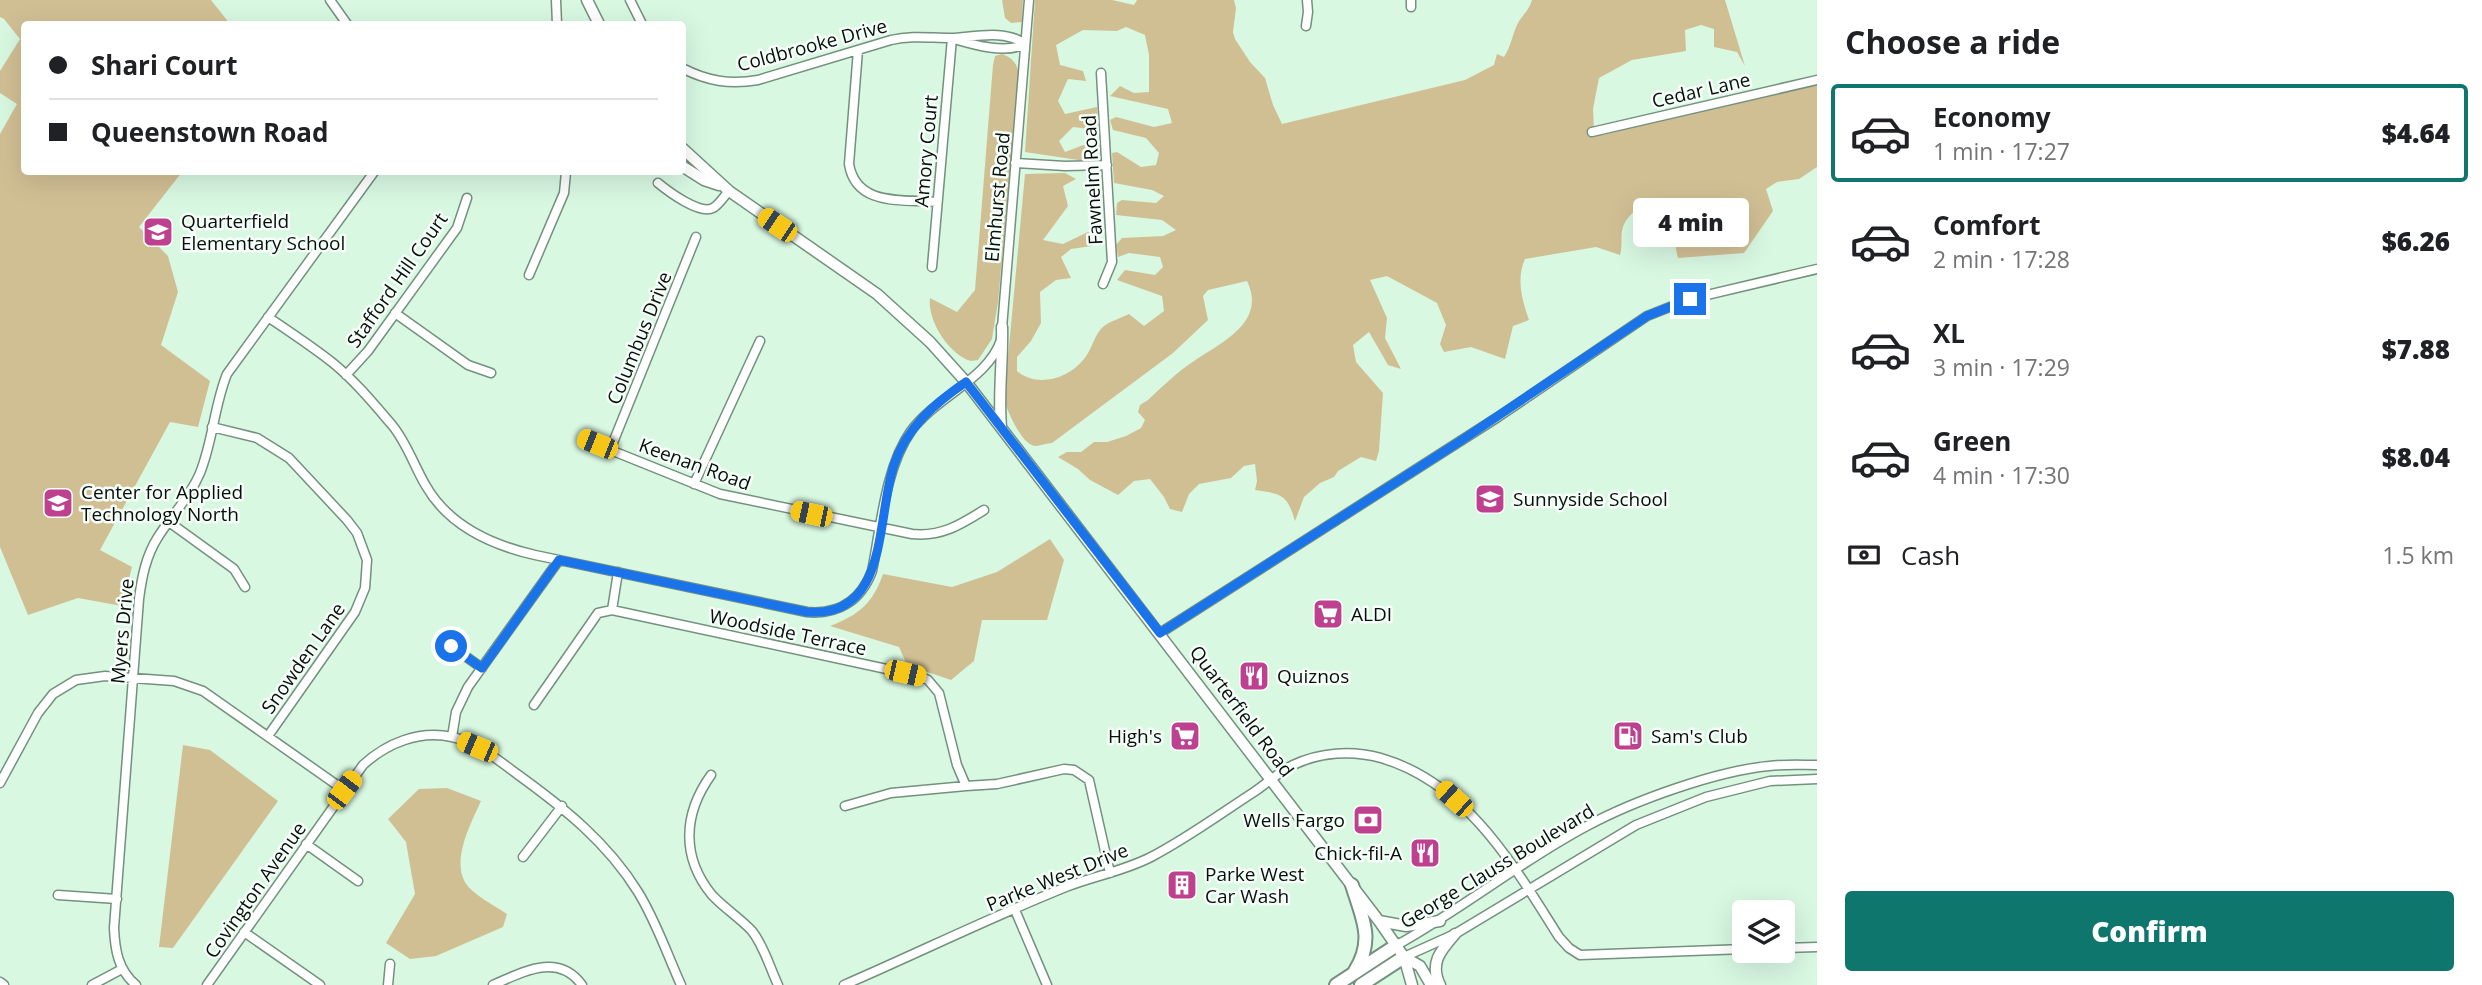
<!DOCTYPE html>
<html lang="en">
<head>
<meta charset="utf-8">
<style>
	:root { --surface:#fff; --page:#f6f6f6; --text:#202124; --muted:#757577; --line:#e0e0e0; --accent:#0f766e }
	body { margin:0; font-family:"Open Sans",sans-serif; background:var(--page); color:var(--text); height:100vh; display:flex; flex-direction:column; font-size:26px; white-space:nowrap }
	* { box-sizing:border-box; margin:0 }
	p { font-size:23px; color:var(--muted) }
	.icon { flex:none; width:38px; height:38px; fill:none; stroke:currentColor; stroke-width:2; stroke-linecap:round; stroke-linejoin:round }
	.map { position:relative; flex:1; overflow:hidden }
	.details { display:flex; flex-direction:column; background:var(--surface); width:665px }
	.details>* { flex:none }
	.guide { position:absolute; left:21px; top:21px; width:665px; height:154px; border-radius:7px; box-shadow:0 7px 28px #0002; display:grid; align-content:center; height:154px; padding:0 28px; background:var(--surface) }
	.controls { position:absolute; left:1732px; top:900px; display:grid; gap:14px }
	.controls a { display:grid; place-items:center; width:63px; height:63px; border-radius:7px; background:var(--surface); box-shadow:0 7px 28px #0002; font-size:35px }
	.end { position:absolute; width:32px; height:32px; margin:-16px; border:9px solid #1a73e8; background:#fff; box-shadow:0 0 0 4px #fff }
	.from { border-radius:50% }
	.bubble { position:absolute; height:49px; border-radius:7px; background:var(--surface); box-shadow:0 7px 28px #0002; font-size:23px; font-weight:800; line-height:49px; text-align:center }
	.car { position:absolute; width:21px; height:42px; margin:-21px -10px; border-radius:9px; box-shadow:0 0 5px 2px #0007; background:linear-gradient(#f5c518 24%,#345 0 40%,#f5c518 0 76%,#345 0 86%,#f5c518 0) }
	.guide b { display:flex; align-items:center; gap:24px; height:66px; font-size:26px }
	.guide b+b { border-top:2px solid var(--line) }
	.guide i { width:18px; height:18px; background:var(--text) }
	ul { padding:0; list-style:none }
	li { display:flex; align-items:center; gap:21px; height:98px; margin:0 14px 10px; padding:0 14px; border:4px solid transparent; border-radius:7px }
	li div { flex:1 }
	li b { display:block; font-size:26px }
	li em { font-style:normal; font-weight:800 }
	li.selected { border-color:var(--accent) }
	li>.icon { width:63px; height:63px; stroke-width:1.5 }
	h2 { padding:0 28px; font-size:32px; line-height:84px }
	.pay { display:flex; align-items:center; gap:18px; height:77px; padding:0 28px; font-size:26px }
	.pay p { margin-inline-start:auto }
	.primary-button { display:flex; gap:14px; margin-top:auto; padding:14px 28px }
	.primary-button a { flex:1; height:80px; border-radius:7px; background:var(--accent); color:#fff; font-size:28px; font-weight:800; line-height:80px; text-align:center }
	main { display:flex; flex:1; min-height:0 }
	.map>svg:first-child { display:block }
	.green { fill:#d1bf94 }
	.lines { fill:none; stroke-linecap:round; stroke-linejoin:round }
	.minor-casing { stroke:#73917d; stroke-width:11 }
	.major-casing { stroke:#73917d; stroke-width:13 }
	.highway-casing { stroke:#73917d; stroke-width:16 }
	.minor { stroke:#fff; stroke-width:8 }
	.major { stroke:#fff; stroke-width:10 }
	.highway { stroke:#fff; stroke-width:12 }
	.route { stroke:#1a73e8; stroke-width:9 }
	.labels { text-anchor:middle; stroke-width:5; stroke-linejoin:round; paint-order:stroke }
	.street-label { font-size:19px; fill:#06100a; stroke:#f7fef9 }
	.poi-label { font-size:19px; fill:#06100a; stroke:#f7fef9; text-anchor:start }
</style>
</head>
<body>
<main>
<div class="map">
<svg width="1817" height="985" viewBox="0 0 1817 985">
	<rect width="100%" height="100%" fill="#d8f8e2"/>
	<path class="green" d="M0,0H211L230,24H24V172H182L139,227L168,256L178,292L161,345L210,381L198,427L170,422L100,550L132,567L122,606L78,598L28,615L0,547V134L17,104L0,93V71L20,39L4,19L0,17Z
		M1002,0H1023L1022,22L1011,23L1005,18Z
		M1035,0H1112L1134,5L1137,0H1234L1236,8L1233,32L1235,39L1250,62L1265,78L1273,105L1282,124L1465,80L1494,65L1497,54L1504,57C1511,46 1512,36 1517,25C1522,15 1529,11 1532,0H1725L1745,66L1737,52L1714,47V29L1701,25L1685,30L1686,51L1632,60L1599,78L1593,109L1594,128L1603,135L1817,82V167L1799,179L1777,182L1766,189L1773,211L1744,253L1678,258C1673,239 1673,219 1665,201C1648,205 1630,208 1623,227C1620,235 1623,246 1620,255L1596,247L1525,259C1516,279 1522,300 1529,320L1513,326L1505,359L1471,347L1444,352L1440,344L1446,325L1437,303L1387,276L1370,280L1387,318L1385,338L1401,369L1388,365L1369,332L1353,345L1356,362L1383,393L1379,451L1376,461L1361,457L1338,471L1334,477L1320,483L1304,497L1295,521C1287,494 1282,494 1255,490L1257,481L1255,464L1244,466L1231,478L1199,484L1189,494L1182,512L1170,509L1164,497L1150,479L1134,481L1118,495L1090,480L1078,469L1058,457L1067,452H1081L1094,442H1107L1126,436L1141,428L1145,420L1138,412L1140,405L1148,400C1163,386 1177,372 1194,361C1222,342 1267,322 1247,281L1208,290L1203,296L1208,320L1173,353L1052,443C1047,443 1040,446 1035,446C1021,444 1009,413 1004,401L1025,174L1065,173L1076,179L1063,186L1068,206L1043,240L1063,244L1088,232L1095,234L1092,246L1071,249L1061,257L1071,278L1056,280L1040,292L1041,323L1031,341L1017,357V371C1037,388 1068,379 1084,359C1092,350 1094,334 1104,326C1111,321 1121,318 1129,314L1144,326L1164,311L1162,296L1117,280L1125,270L1155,275L1163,267L1160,257L1129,253L1118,257L1116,245L1122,238L1163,236L1176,230L1162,220L1116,215L1117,203L1122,200L1156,203L1164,196L1152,190L1114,183L1112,153L1117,152L1141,167L1156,165L1159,153L1146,138L1113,130L1110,120L1116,117L1154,127L1172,123L1168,109L1110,96L1120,86L1134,93L1149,92V55L1145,35L1126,27L1117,31L1083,30L1056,45L1060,65L1083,71L1086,81L1068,79L1058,101L1065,114L1097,107L1098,130L1073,127L1059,141L1065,152L1086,144L1094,149L1085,161L1025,152Z
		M1002,54C1013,58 1018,64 1019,76L998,302L992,339L978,360L971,361C949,355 927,320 930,298L957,312L975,290L993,65L995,56Z
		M1050,539L1064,560L1047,620H982L974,661L951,680L907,665L899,647L830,626C859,615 873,603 883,574L952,587L997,572Z
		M183,745L210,750L278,801L173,948L159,947Z
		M447,788L481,801C471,823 450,862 467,885C474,895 497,907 507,914L503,927L436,956L410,959L386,943L415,894L406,842L388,819L419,789Z"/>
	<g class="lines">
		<g class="minor-casing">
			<path id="minor" d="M330,0L347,24
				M556,0L557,24
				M630,0L642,24
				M1411,7V0
				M1306,26L1308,12L1307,0
				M954,39C974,45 1006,54 1025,44
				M858,50L849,164C856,207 903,199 937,202
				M682,68C707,81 730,85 758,80L891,40C912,35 930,38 951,38C974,37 1005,29 1025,44
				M1101,73L1112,262L1103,284
				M1592,132L1817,80
				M1015,163L1065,166L1107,165
				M658,183C669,192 700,215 713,208C719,205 724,196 729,191
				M932,267L952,38
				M529,275L564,193L566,172
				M395,313L468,365L491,373
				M268,317C290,332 313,347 333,363C355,381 374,404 392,425C407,443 414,466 426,486C449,526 491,545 535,555L807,612C839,615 861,600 872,571C881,527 885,468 911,431C937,396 988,379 1001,340L1029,0
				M346,375L368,351L457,228L467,198
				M212,427L257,438L289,458L347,520L357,533L367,560L365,588L355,612L268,736
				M583,439L720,494L912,534C941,537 960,525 984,510
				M610,450L696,237
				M694,484L760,341
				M169,522L234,569L245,587
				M612,610L919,676L928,680L939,693L957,765L966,786L997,784L1064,769L1074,770L1089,780L1110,873
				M1160,633L1498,417L1647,316L1690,299L1817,269
				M451,646L482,668
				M534,705L598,613L612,610L618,572
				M452,737L456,712L468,687L559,560
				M711,775C683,814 681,857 712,895C724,908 740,918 752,931C764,946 770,968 778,985
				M0,783L38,713L53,694L76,680L105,676L174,681L203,691L344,790
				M845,806L891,793L966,786
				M306,844L358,881
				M523,857L562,806
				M58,895L117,899
				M1015,910L1047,985
				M244,932L320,985
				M1397,945C1462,909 1521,861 1587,826C1633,801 1716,771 1769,766C1785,764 1801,765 1817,765
				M1783,948L1817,947
				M1404,957L1455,934L1636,825L1706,797L1770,781L1817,779
				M0,982L4,985
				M92,985L122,969
				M136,985C118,970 115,950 114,928L139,599C142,576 146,556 158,537C172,515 190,497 200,473C213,441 214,406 227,374L374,172
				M207,985L363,765C387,743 419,730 452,737C476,742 497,759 517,774C564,808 607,842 638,892C656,921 667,954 681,985
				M388,985L390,964
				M493,985C523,972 558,952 582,985
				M844,985C918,953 991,917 1066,887C1094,876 1124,871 1151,857C1186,839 1220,814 1254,792C1267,783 1279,772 1293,765C1320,752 1352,750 1381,758C1467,783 1514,866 1559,937L1569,948L1580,955L1745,949"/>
		</g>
		<g class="major-casing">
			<path id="major" d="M587,0L599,24
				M682,148L729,191L877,294L930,342L966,382L1379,921L1404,957L1412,985
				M682,166L704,180L719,185
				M1001,427C998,394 1003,361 1002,327
				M1379,921L1406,926L1440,921
				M1404,957L1420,966L1431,985
				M1440,985C1429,963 1441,950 1455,934"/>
		</g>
		<g class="highway-casing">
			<path id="highway" d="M1352,885C1362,918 1375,939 1355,971
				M1336,985L1397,945
				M1361,985L1404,957"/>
		</g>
		<use href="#minor" class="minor"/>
		<use href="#major" class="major"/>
		<use href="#highway" class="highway"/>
	</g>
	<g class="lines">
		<path class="route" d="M451,646L482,668L559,560L807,612C889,619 876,519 894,465C906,428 935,403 966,382L1160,633L1462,440L1647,316L1690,299"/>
	</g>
	<defs>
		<g id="school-square" transform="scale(1.575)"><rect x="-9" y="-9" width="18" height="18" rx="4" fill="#be418f" stroke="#f7fef9"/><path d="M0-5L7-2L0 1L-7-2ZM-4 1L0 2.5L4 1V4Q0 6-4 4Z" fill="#fff"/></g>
		<g id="supermarket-square" transform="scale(1.575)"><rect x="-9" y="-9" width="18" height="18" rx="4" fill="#be418f" stroke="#f7fef9"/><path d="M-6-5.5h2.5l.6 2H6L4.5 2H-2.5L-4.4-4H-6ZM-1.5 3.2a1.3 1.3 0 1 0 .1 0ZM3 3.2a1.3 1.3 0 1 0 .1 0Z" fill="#fff"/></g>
		<g id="restaurant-square" transform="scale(1.575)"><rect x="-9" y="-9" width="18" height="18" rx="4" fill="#be418f" stroke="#f7fef9"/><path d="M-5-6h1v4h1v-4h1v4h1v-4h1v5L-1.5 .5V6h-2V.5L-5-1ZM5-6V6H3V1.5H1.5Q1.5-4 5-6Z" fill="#fff"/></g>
		<g id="fuel-square" transform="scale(1.575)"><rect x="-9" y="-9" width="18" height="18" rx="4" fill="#be418f" stroke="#f7fef9"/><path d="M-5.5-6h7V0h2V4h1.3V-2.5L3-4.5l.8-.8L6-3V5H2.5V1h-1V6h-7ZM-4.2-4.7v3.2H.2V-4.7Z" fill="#fff"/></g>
		<g id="bank-square" transform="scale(1.575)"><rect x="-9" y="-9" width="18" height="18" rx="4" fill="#be418f" stroke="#f7fef9"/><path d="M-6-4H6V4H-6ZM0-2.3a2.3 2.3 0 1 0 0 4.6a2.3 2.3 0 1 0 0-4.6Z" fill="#fff"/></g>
		<g id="building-square" transform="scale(1.575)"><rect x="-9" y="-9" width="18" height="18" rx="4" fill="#be418f" stroke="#f7fef9"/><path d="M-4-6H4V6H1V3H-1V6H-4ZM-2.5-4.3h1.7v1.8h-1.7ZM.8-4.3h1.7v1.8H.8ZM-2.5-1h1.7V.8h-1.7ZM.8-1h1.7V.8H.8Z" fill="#fff"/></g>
	</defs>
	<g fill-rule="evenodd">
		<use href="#school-square" x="158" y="232"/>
		<use href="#school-square" x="1490" y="499"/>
		<use href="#school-square" x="58" y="503"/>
		<use href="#supermarket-square" x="1328" y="614"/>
		<use href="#restaurant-square" x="1254" y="676"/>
		<use href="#supermarket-square" x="1185" y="736"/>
		<use href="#fuel-square" x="1628" y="736"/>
		<use href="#bank-square" x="1368" y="820"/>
		<use href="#restaurant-square" x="1425" y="853"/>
		<use href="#building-square" x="1182" y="885"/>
	</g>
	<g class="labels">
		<g class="street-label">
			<text transform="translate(812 45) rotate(-15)" y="7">Coldbrooke Drive</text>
			<text transform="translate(1701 90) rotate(-13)" y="7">Cedar Lane</text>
			<text transform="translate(926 151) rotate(-85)" y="7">Amory Court</text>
			<text transform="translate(1092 180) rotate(-93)" y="7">Fawnelm Road</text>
			<text transform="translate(997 197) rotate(-85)" y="7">Elmhurst Road</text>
			<text transform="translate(397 280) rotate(-55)" y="7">Stafford Hill Court</text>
			<text transform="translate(639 338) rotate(-68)" y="7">Columbus Drive</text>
			<text transform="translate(695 464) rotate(20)" y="7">Keenan Road</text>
			<text transform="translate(122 631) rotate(-85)" y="7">Myers Drive</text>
			<text transform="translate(788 632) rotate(12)" y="7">Woodside Terrace</text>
			<text transform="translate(303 658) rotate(-55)" y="7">Snowden Lane</text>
			<text transform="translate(1242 711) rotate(53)" y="7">Quarterfield Road</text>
			<text transform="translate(1497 866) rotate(-31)" y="7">George Clauss Boulevard</text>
			<text transform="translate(1057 877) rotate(-22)" y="7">Parke West Drive</text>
			<text transform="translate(255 890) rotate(-55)" y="7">Covington Avenue</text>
		</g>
		<g class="poi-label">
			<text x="181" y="228">Quarterfield<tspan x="181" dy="22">Elementary School</tspan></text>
			<text x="81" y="499">Center for Applied<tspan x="81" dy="22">Technology North</tspan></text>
			<text x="1513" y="506">Sunnyside School</text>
			<text x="1351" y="621">ALDI</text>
			<text x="1277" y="683">Quiznos</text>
			<text x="1162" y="743" text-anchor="end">High's</text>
			<text x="1651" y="743">Sam's Club</text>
			<text x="1345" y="827" text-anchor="end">Wells Fargo</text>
			<text x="1402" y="860" text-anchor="end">Chick-fil-A</text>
			<text x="1205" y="881">Parke West<tspan x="1205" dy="22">Car Wash</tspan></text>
		</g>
	</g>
</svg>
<div class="controls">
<a><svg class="icon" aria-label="layers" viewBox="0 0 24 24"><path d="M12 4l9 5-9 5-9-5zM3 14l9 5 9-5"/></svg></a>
</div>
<i class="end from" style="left:451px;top:646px"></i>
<i class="end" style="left:1690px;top:299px"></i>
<div class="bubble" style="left:1633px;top:198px;width:116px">4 min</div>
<i class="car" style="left:777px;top:225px;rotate:304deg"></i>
<i class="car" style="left:597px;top:444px;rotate:292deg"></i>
<i class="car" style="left:811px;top:514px;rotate:282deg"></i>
<i class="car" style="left:905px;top:673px;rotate:103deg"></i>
<i class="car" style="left:477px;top:747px;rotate:293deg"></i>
<i class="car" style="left:344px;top:790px;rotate:37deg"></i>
<i class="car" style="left:1454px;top:799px;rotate:312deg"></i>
<div class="guide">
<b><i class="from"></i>Shari Court</b>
<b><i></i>Queenstown Road</b>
</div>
</div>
<section class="details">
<h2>Choose a ride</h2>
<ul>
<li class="selected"><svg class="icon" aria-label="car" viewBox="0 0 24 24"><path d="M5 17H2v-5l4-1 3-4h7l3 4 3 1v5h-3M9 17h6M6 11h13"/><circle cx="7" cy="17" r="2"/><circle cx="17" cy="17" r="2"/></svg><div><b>Economy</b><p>1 min · 17:27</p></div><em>$4.64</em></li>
<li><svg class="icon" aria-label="car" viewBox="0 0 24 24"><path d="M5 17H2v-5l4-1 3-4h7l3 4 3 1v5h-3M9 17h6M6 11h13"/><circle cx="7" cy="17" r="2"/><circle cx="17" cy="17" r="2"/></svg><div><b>Comfort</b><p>2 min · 17:28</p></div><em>$6.26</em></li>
<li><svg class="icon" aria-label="car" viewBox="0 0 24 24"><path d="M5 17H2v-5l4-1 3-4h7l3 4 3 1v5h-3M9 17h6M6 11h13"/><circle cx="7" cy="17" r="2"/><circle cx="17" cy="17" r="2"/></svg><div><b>XL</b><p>3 min · 17:29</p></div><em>$7.88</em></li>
<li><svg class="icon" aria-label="car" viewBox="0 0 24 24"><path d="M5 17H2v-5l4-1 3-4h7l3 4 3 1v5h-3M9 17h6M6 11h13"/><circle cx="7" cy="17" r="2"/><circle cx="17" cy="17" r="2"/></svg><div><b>Green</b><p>4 min · 17:30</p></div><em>$8.04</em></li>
</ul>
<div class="pay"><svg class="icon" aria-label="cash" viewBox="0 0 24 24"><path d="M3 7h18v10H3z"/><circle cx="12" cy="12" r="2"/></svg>Cash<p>1.5 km</p></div>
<div class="primary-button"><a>Confirm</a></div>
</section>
</main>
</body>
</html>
